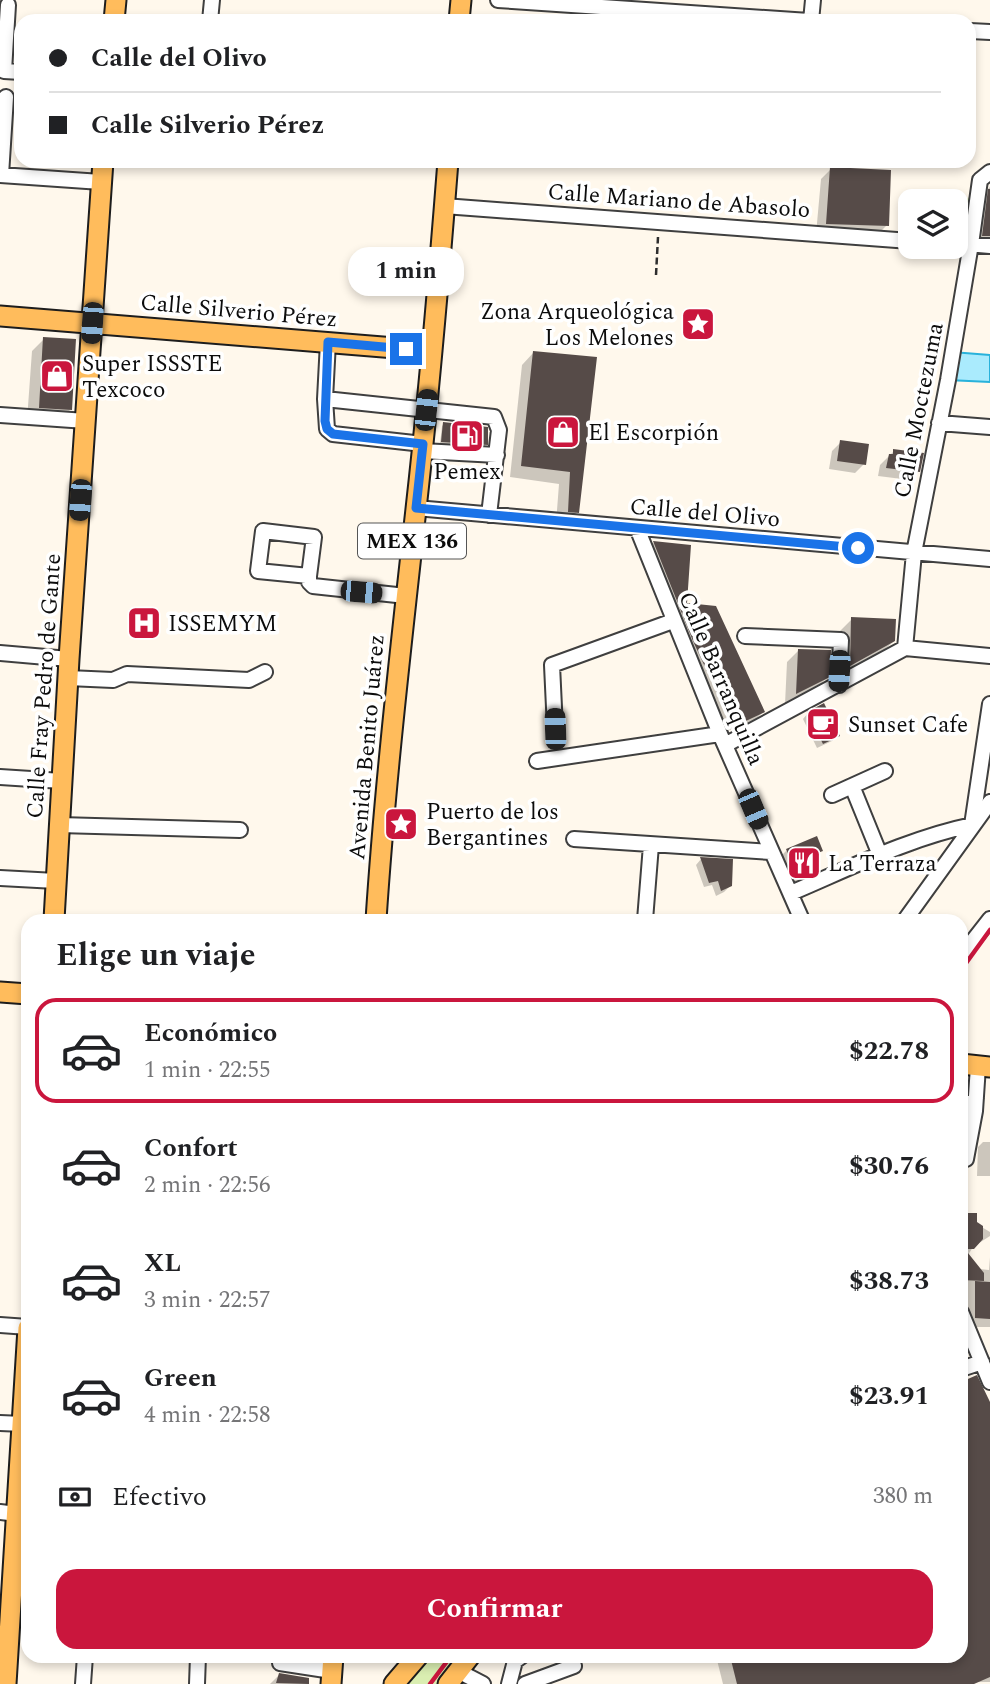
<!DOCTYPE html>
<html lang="es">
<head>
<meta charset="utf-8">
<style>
	:root { --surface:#fff; --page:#f6f6f6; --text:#202124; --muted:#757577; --line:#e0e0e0; --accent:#ca163d }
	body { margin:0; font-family:Spectral,serif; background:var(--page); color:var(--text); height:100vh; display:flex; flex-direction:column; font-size:26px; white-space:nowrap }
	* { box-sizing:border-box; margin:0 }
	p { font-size:23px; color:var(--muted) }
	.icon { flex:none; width:38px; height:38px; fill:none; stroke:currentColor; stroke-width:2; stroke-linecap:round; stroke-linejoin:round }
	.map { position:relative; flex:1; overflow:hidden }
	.panel { position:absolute; left:21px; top:914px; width:947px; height:749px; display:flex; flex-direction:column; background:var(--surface); border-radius:21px; box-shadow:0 4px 10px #0003 }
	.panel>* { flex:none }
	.top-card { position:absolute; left:14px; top:14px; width:962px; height:154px; border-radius:21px; box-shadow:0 4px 10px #0003; display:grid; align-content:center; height:154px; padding:0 35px; background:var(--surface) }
	.fabs { position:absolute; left:898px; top:189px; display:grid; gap:14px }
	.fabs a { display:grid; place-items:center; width:70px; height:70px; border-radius:14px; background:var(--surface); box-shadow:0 4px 10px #0003; font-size:35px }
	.end { position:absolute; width:32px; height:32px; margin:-16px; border:9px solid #1a73e8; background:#fff; box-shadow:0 0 0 4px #fff }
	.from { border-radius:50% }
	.bubble { position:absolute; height:49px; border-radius:21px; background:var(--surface); box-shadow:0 4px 10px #0003; font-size:23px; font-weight:700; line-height:49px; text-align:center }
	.car { position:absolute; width:21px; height:42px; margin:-21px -10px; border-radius:9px; box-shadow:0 0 5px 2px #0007; background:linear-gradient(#222 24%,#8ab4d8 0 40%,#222 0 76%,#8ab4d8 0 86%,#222 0) }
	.top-card b { display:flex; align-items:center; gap:24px; height:66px; font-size:26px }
	.top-card b+b { border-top:2px solid var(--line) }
	.top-card i { width:18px; height:18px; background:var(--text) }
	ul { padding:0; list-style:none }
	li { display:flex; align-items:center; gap:21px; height:105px; margin:0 14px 10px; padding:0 21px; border:4px solid transparent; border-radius:21px }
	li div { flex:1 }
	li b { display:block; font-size:26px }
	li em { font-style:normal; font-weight:700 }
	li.selected { border-color:var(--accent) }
	li>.icon { width:63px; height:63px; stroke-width:1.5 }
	h2 { padding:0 35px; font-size:32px; line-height:84px }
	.pay { display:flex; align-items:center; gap:18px; height:77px; padding:0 35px; font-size:26px }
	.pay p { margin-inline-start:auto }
	.button { display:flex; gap:14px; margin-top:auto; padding:14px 35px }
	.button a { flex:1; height:80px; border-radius:21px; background:var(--accent); color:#fff; font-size:28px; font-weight:700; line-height:80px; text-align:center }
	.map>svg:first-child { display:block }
	.green { fill:#daeeb1 }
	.water { fill:#aaebfd; stroke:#29b2db; stroke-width:2 }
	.shadow { fill:#0003 }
	.building { fill:#564b48 }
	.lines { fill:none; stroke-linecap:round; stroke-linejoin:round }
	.minor-casing { stroke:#3f3f3f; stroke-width:18 }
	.major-casing { stroke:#1d1d1d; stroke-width:23 }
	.path { stroke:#2e2e2e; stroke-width:2.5; stroke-dasharray:7 3.5; stroke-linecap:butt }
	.minor { stroke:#fff; stroke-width:14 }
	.major { stroke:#ffbc5c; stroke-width:19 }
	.rail { stroke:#ca163d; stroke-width:4.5 }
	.route { stroke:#1a73e8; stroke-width:9 }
	.labels { text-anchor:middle; stroke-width:7; stroke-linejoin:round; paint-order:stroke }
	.shield { fill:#fff; stroke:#555; stroke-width:2 }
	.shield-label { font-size:21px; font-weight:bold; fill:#0c0c0c }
	.street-label { font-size:23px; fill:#0c0c0c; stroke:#fff }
	.poi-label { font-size:23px; fill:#0c0c0c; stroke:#fff; text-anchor:start }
</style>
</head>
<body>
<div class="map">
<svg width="990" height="1684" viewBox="0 0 990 1684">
	<rect width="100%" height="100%" fill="#fff8ec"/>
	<path class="green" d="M973,194L965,238L956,237V208Z
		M431,1656H465L444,1684H409Z"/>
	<path class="water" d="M952,352L990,355V382L948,380Z"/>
	<path class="shadow" d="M831,169L887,225L877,235L816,234L821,179Z
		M990,187V246L975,243L981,195Z
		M44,339L70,410L58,422L27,420L32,351Z
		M534,352L595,359L577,512L565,524L556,523L559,484L510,477L522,365Z
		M444,424L486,444L484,446L440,444L442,426Z
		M841,442L864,464L855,473L829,469L832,451Z
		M894,451L919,471L910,480L878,476L880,465Z
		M653,543L689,546L685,605L763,712L756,719L725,732L647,550Z
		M852,619L894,641L881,653L838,676L840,631Z
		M799,650L828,676L816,689L785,704L787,662Z
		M808,713L838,736L832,741L817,748L803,719Z
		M787,850H821L812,859L817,870L808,879L790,886L778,859Z
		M701,859L730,886L724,892L716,896L712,885L704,887L696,865Z
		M983,1142H990V1176H977L978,1147Z
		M961,1214H975V1223L990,1232V1236L973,1247L968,1255L980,1269L989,1270L990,1257V1327H966L967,1290L961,1289Z
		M976,1377L990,1407V1682L723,1684L716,1656H961V1384Z
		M279,1675L309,1680L308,1684H270Z"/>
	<path class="building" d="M830,167L891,170L889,226L826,224Z
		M988,189H990V236H982Z
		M43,337L76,339L72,410L39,408Z
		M533,351L597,357L579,513L568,512L570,472L521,466Z
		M443,422L488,427V445L441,442Z
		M840,440L869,444L866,465L837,461Z
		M893,449L924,453L920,472L886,468L889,454H893Z
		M653,541L691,545L687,603L716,606L765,712L733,727L693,641Z
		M851,617L896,619L895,641L850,666Z
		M798,649L831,650L830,677L796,694Z
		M824,703L840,736L823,744L807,712Z
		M817,836L823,851L812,855L819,870L799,879L786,849Z
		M700,857L733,859L732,886L721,891L718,881L709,883Z
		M961,1213H977V1222L983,1226V1239L974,1249H961Z
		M968,1253L984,1273V1281L961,1280V1263Z
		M975,1281L990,1282V1319L975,1318Z
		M977,1375L990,1402V1677L974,1684H737L730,1656H961V1382Z
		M279,1673L309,1678V1684L276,1683Z"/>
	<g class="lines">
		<g class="minor-casing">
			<path id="minor" d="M498,0L809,21
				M8,5L4,71L21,72
				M210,21L212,0
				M811,21L813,0
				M970,31L990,32
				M0,175L101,182
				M1,175L6,97
				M444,206L910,241
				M956,243L990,246
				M328,342L325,399L327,429L333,434L423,444
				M325,399L494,417L499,430L489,515
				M0,415L86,421
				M939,423L990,427
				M422,451L497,455
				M416,508L990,559
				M637,528L720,734L802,920
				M309,576L258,571L263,531L314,537L309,576V582L313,586L406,596
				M745,636L841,640L839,685
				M905,648L914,553L948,380L971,244L980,180L990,172
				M0,653L69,659
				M68,678L113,680L127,674L249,680L265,672
				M555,729L552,665L673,621
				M725,745L905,648L990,656
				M537,761L720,734
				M0,777L62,781
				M852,786L880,855
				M832,795L885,771
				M59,825L240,830
				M574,839L771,852
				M0,878L56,881
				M791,893C850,868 909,838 972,825L990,704
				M645,920L651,845
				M905,920L990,802
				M961,956L990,919
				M961,1113L976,1098
				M961,1161L966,1159L975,1111L978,1066
				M961,1312L990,1382
				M0,1325L28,1327
				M961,1369L982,1362
				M0,1423L23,1424
				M0,1512L17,1514
				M280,1663L332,1671
				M458,1671L483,1684
				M83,1684L85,1656
				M197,1684L198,1656
				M509,1684L515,1661L522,1656
				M525,1684L574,1666"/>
		</g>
		<g class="major-casing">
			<path id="major" d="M114,21L116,0
				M459,21L461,0
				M0,316L432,351
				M54,920L69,659L103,161
				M376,920C385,783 401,646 416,509C429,393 439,277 448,161
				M0,992L28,994
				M961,1064L990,1067
				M6,1684L28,1328
				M331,1684L333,1656
				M394,1684L418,1656
				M448,1684L470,1656"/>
		</g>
		<path class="path" d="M656,275L658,237"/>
		<use href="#minor" class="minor"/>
		<use href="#major" class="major"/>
		<path class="rail" d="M961,970L990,930
			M430,1684L451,1656"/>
	</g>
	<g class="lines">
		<path class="route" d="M406,349L328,342L325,421L327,429L333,434L423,444L416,508L858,548"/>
	</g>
	<defs>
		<g id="sight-square" transform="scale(1.75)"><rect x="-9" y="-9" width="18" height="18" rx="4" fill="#ca163d" stroke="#fff"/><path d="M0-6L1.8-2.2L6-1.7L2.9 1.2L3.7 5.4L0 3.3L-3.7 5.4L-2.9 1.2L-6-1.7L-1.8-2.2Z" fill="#fff"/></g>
		<g id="shop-square" transform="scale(1.75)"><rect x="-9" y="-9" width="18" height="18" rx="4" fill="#ca163d" stroke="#fff"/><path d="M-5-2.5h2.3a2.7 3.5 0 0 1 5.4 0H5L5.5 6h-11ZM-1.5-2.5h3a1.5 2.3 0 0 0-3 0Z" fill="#fff"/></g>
		<g id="fuel-square" transform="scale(1.75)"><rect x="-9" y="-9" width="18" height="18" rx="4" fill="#ca163d" stroke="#fff"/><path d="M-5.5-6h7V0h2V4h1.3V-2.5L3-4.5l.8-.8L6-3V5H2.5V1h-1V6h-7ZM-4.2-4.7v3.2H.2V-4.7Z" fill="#fff"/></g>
		<g id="hospital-square" transform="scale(1.75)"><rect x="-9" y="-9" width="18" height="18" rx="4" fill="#ca163d" stroke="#fff"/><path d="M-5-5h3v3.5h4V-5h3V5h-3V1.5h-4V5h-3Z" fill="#fff"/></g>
		<g id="cafe-square" transform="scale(1.75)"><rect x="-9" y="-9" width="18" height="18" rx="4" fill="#ca163d" stroke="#fff"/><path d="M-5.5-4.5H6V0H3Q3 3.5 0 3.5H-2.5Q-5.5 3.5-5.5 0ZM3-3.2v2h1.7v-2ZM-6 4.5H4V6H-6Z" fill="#fff"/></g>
		<g id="restaurant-square" transform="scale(1.75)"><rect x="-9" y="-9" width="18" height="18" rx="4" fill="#ca163d" stroke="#fff"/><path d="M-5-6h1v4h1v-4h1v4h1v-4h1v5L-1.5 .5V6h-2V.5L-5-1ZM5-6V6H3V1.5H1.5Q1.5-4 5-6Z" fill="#fff"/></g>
	</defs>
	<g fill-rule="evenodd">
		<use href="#sight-square" x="698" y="324"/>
		<use href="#shop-square" x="57" y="376"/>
		<use href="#shop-square" x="563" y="432"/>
		<use href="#fuel-square" x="467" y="436"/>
		<use href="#hospital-square" x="144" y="623"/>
		<use href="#cafe-square" x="823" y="724"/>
		<use href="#sight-square" x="401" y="824"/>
		<use href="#restaurant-square" x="804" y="863"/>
	</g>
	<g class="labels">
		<rect class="shield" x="358" y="523.5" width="108" height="35" rx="5"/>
		<g class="shield-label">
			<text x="412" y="548">MEX 136</text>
		</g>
		<g class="street-label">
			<text transform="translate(679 200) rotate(4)" y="8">Calle Mariano de Abasolo</text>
			<text transform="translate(239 310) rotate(5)" y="8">Calle Silverio Pérez</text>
			<text transform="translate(918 410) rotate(-79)" y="8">Calle Moctezuma</text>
			<text transform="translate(705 512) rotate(5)" y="8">Calle del Olivo</text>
			<text transform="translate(722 678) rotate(67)" y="8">Calle Barranquilla</text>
			<text transform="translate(43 686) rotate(-86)" y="8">Calle Fray Pedro de Gante</text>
			<text transform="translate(366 747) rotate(-85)" y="8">Avenida Benito Juárez</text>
		</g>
		<g class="poi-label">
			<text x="674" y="319" text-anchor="end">Zona Arqueológica<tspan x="674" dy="26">Los Melones</tspan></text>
			<text x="82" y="371">Super ISSSTE<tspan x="82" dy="26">Texcoco</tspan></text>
			<text x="588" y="440">El Escorpión</text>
			<text x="467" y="479" text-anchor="middle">Pemex</text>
			<text x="168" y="631">ISSEMYM</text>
			<text x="848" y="732">Sunset Cafe</text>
			<text x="426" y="819">Puerto de los<tspan x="426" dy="26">Bergantines</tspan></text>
			<text x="828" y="871">La Terraza</text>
		</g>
	</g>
</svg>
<div class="fabs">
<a><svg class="icon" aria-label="layers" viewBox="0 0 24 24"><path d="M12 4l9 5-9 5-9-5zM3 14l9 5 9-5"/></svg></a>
</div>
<i class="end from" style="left:858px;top:548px"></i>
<i class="end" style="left:406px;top:349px"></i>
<div class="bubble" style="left:348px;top:247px;width:116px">1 min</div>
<i class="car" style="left:92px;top:323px;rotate:184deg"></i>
<i class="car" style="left:426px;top:410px;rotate:6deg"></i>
<i class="car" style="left:80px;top:500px;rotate:184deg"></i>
<i class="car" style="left:361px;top:592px;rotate:95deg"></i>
<i class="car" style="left:839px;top:671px;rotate:183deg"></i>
<i class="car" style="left:555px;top:729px;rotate:358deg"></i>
<i class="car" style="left:753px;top:809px;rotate:157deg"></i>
<div class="top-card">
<b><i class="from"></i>Calle del Olivo</b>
<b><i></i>Calle Silverio Pérez</b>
</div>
<section class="panel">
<h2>Elige un viaje</h2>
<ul>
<li class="selected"><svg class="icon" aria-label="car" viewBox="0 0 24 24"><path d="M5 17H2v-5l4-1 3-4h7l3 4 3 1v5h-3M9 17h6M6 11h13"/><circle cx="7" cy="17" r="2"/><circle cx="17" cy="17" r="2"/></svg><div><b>Económico</b><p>1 min · 22:55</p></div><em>$22.78</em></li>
<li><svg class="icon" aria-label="car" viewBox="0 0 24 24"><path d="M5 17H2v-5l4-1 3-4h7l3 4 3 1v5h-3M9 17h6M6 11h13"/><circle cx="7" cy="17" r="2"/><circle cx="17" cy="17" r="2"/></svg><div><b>Confort</b><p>2 min · 22:56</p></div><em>$30.76</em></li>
<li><svg class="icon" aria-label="car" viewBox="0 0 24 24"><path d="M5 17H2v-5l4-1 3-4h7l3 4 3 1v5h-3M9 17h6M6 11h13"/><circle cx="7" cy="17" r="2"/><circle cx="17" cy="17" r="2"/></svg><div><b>XL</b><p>3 min · 22:57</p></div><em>$38.73</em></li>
<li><svg class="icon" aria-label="car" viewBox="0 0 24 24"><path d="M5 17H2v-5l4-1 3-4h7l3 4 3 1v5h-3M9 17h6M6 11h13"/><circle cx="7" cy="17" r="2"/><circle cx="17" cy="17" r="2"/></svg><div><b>Green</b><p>4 min · 22:58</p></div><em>$23.91</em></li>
</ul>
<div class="pay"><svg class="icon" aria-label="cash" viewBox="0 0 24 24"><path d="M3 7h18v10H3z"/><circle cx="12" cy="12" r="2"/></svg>Efectivo<p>380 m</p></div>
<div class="button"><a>Confirmar</a></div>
</section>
</div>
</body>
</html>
